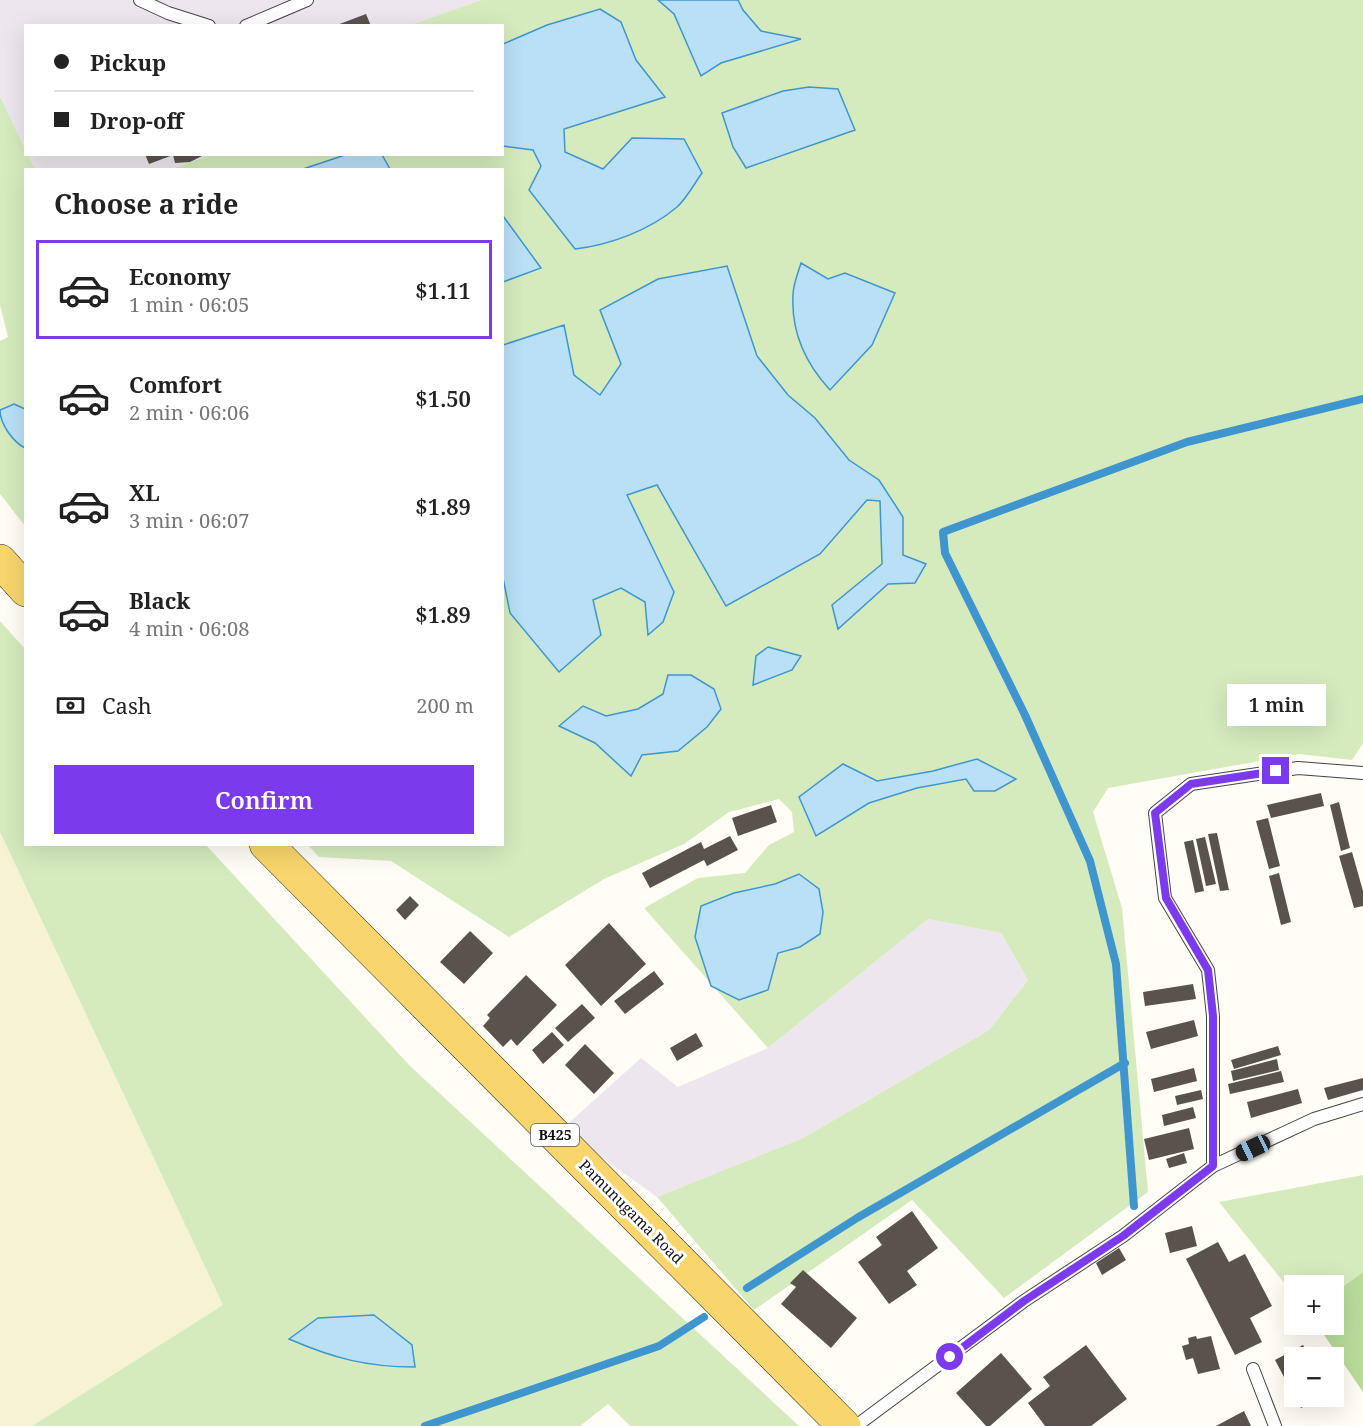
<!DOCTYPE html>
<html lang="en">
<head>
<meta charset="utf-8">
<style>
	:root { --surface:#fff; --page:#f2f2f2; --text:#222; --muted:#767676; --line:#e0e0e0; --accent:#7c3aed }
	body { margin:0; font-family:"Noto Serif",serif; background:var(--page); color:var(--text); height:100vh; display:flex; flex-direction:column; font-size:22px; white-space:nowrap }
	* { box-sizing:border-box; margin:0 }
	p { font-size:20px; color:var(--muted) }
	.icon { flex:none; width:33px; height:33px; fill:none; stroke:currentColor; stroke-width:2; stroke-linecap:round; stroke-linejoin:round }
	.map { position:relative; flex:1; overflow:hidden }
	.panel { position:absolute; left:24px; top:168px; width:480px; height:678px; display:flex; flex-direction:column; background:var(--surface); border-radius:0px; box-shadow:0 6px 24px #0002 }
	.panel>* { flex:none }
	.guide { position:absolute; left:24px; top:24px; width:480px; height:132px; border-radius:0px; box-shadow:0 6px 24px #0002; display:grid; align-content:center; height:132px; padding:0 30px; background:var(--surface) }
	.buttons { position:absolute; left:1284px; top:1275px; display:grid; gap:12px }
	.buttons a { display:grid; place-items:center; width:60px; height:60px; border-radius:0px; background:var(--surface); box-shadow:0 6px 24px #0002; font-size:30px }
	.end { position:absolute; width:27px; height:27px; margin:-14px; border:8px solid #7c3aed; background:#fff; box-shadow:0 0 0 3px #fff }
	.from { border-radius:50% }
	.bubble { position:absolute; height:42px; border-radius:0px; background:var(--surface); box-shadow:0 6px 24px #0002; font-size:20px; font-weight:600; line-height:42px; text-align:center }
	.car { position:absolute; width:18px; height:36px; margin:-18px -9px; border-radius:8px; box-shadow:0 0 4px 2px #0007; background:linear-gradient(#222 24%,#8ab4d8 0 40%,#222 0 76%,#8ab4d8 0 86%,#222 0) }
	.guide b { display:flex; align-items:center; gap:21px; height:57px; font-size:22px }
	.guide b+b { border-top:2px solid var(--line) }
	.guide i { width:15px; height:15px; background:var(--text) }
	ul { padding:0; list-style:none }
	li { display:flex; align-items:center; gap:18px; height:99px; margin:0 12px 9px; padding:0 18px; border:3px solid transparent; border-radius:0px }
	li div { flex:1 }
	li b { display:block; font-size:22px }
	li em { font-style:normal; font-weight:600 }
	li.active { border-color:var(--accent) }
	li>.icon { width:54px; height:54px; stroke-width:1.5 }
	h2 { padding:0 30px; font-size:27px; line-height:72px }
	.pay { display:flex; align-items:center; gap:15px; height:66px; padding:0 30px; font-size:22px }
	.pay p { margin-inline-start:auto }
	.primary-button { display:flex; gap:12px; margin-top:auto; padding:12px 30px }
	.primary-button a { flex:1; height:69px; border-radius:0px; background:var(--accent); color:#fff; font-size:24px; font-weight:600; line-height:69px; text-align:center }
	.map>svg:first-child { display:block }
	.industrial { fill:#eee6ef }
	.farmland { fill:#f6f3d4 }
	.green { fill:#d5ebbd }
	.forest { fill:#b9dc9c }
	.water { fill:#b9e0f7; stroke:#3f96cf; stroke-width:1.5 }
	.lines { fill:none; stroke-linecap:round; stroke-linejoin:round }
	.stream { stroke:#3f96cf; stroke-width:8 }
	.building { fill:#5a524d }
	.lane-casing { stroke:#444; stroke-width:14 }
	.primary-casing { stroke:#222; stroke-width:34 }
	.lane { stroke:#fff; stroke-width:12 }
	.primary { stroke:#f9d66b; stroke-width:33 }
	.route { stroke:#7c3aed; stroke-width:8 }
	.labels { text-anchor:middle; stroke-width:6; stroke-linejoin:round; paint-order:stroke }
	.shield { fill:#fff; stroke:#585858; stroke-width:1.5 }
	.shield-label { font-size:14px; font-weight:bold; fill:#111 }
	.street-label { font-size:15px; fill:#111; stroke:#fff }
</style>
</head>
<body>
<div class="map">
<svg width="1363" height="1426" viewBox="0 0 1363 1426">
	<rect width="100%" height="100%" fill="#fffdf5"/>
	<path class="industrial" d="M0,0H481L410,25L26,26L25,149L0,96Z
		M28,155H210L169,170L35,169Z
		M928,919L1001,933L1028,980L989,1030L803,1138L657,1197L562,1129L641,1058L678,1087L768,1048Z"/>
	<path class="farmland" d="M0,832L223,1305L32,1426H0Z"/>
	<path class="green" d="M481,0H1363V743L1352,760L1299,754L1108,788L1093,812L1122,908L1148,1192L1004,1298L912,1200L754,1310L657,1197L803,1138L989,1030L1028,980L1001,933L928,919L768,1048L644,908L698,878L745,873L769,845L794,832L792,812L779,799L729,812L684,844L604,879L509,937L391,861L319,857L308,845L502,844V170H169L210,155L502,154V26L410,25Z
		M0,96L25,149L26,154L28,155L35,169L26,170L25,526L0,494V341L8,337L0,305Z
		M0,621L25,649L26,844L206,845L410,1066L799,1426H630L608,1404L580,1426H32L223,1305L0,832Z
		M1363,1175V1272L1338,1290L1334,1298V1286H1294V1295L1219,1202Z"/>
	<path class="forest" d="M1363,1272V1392L1318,1326L1334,1324V1293Z"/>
	<path class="water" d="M658,0H738L743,10L761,31L801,39L721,63L701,76L674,14Z
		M600,9L621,22L636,60L665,97L564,129L565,152L603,169L632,138L684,139L702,173C694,184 687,198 677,207C650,230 610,245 575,249L529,190L541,166L533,150L503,146V44L547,25Z
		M809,87L838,89L855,130L746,168L733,147L722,113L783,91Z
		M348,154L382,155L390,169H303Z
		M503,216L541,268L503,282H502Z
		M801,263L828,279L845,273L895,293L872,345L830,390C805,363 791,332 793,295C793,285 798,273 801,263Z
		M727,266L757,356L788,395L815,418L849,460L879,480L903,517V555L926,564L915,583L888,584L838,629L832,605L882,564L880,501L867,500L820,554L726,606L657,485L627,495L674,592L663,622L648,635L645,602L621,588L593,600L601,635L559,672L510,613L503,578V345L564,325L574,375L600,395L621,364L600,310L658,279Z
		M14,404L25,409V448C13,442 0,424 0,410Z
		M768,647L801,656L792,670L753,685L756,656Z
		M668,675H691L714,689L721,709L707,727L678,751L642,755L631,776L595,743L559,726L583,706L606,716L638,709L663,694Z
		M977,759L1016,779L995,791H974L966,779L917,788L869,803L816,836L799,797L843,764L877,781L933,771Z
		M799,874L819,889L823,912L820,934L800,947L778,953L768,990L739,1000L711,986L695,937L701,906L734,893L775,884Z
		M374,1315L412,1345L415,1367C366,1367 333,1358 289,1339L318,1318Z"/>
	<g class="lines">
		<path class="stream" d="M1134,1206L1116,964L1090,861L1025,715L945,553L943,532L1187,442L1363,399
			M747,1288L857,1218L1125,1063
			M425,1426L659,1346L704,1317"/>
	</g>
	<path class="building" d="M366,14L371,26H337V25Z
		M145,154H206L190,162L175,163L173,155L149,164Z
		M1321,793L1324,806L1271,818L1267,805Z
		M1339,802L1350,848L1341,851L1330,805Z
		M771,805L777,822L738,836L732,818Z
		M1268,818L1280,866L1269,869L1256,821Z
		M1217,833L1229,890L1220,891L1208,834Z
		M730,836L738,850L707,866L704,860L650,888L642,873L701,842L704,849Z
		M1205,837L1216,884L1206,886L1196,839Z
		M1193,840L1204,891L1195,893L1184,842Z
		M1352,852L1363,891V906L1354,908L1339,856Z
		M1279,873L1291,922L1281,925L1269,876Z
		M410,896L419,905L405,920L396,910Z
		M609,923L646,964L601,1006L565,965Z
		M470,931L493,953L464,984L440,962Z
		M654,971L664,984L625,1014L614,1001Z
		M526,975L557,1005L517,1046L511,1039L503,1047L483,1026L490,1018L487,1015Z
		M1193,984L1196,999L1145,1006L1143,992Z
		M582,1004L595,1018L568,1042L555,1028Z
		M1194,1020L1198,1036L1151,1049L1146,1032Z
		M552,1032L564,1045L543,1064L532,1050Z
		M696,1033L703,1046L677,1061L670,1048Z
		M585,1044L614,1073L594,1094L565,1065Z
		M1278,1046L1281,1055L1234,1069L1231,1060Z
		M1277,1059L1279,1070L1233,1081L1231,1071Z
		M1194,1068L1197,1081L1154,1092L1151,1079Z
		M1281,1071L1284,1082L1230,1094L1228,1084Z
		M1363,1078V1090L1328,1100L1324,1088Z
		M1298,1089L1302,1103L1251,1118L1247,1102Z
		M1201,1090L1203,1099L1177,1105L1175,1096Z
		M1193,1107L1196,1118L1164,1126L1162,1115Z
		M1189,1128L1194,1149L1149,1160L1144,1139Z
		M1184,1153L1187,1163L1169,1168L1166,1159Z
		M912,1211L938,1248L907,1271L917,1285L889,1304L858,1262L882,1245L876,1237Z
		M1192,1226L1197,1246L1170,1253L1165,1233Z
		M1218,1242L1229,1262L1245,1254L1272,1306L1250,1318L1262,1342L1235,1355L1186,1259Z
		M1119,1248L1126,1260L1102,1275L1096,1263Z
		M803,1270L857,1318L831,1348L781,1304L796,1287L790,1283Z
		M1196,1336L1197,1339L1211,1336L1220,1369L1198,1374L1193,1358L1186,1360L1182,1346L1189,1344L1188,1338Z
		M1086,1345L1127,1399L1091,1426H1045L1028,1403L1050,1386L1043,1377Z
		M1303,1345L1310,1358H1294V1396L1275,1360Z
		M1001,1353L1032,1389L990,1426H986L956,1393Z
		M1295,1396H1322L1301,1408Z
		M1244,1411L1251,1426H1216Z"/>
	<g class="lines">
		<g class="lane-casing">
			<path id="lane" d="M140,0L168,13L209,26
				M246,26L307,0
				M1213,1166V1016L1208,970L1165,898L1155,813L1191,784L1298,768L1363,773
				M1253,1369L1275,1426
				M856,1426L1024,1301L1123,1236L1213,1166L1314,1119L1363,1104"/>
		</g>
		<g class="primary-casing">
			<path id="primary" d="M0,561L26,590
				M266,844L844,1426"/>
		</g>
		<use href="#lane" class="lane"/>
		<use href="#primary" class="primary"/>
	</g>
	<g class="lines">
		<path class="route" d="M950,1357L1024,1301L1123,1236L1213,1166V1016L1208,970L1166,898L1155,813L1191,784L1276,771"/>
	</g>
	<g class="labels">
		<rect class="shield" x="531" y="1124" width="48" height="22" rx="4.5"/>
		<g class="shield-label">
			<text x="555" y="1140">B425</text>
		</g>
		<g class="street-label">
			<text transform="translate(631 1212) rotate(45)" y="5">Pamunugama Road</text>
		</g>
	</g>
</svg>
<div class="buttons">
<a>+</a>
<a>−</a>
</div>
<i class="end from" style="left:950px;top:1357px"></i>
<i class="end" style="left:1276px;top:771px"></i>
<div class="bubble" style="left:1227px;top:684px;width:99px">1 min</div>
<i class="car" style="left:1253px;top:1148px;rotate:245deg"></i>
<div class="guide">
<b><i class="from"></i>Pickup</b>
<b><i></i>Drop-off</b>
</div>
<section class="panel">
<h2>Choose a ride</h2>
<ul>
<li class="active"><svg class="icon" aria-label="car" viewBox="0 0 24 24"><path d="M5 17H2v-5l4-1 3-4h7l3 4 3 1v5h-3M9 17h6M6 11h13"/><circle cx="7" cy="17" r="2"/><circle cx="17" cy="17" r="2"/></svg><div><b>Economy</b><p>1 min · 06:05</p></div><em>$1.11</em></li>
<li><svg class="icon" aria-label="car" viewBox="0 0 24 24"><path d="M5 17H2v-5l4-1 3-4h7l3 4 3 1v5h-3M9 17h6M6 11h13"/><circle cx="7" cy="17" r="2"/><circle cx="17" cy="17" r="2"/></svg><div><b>Comfort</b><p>2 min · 06:06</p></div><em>$1.50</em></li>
<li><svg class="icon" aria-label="car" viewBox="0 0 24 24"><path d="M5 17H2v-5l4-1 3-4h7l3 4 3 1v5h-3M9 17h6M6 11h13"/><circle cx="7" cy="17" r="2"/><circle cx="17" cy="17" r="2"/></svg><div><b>XL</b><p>3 min · 06:07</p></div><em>$1.89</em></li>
<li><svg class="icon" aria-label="car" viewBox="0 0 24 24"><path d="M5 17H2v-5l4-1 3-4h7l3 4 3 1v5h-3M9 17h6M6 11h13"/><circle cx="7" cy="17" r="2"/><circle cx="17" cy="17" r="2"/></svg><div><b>Black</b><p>4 min · 06:08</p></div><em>$1.89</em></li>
</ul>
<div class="pay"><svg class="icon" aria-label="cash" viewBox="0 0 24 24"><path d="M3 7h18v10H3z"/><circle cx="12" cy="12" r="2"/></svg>Cash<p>200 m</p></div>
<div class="primary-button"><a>Confirm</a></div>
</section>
</div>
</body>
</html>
